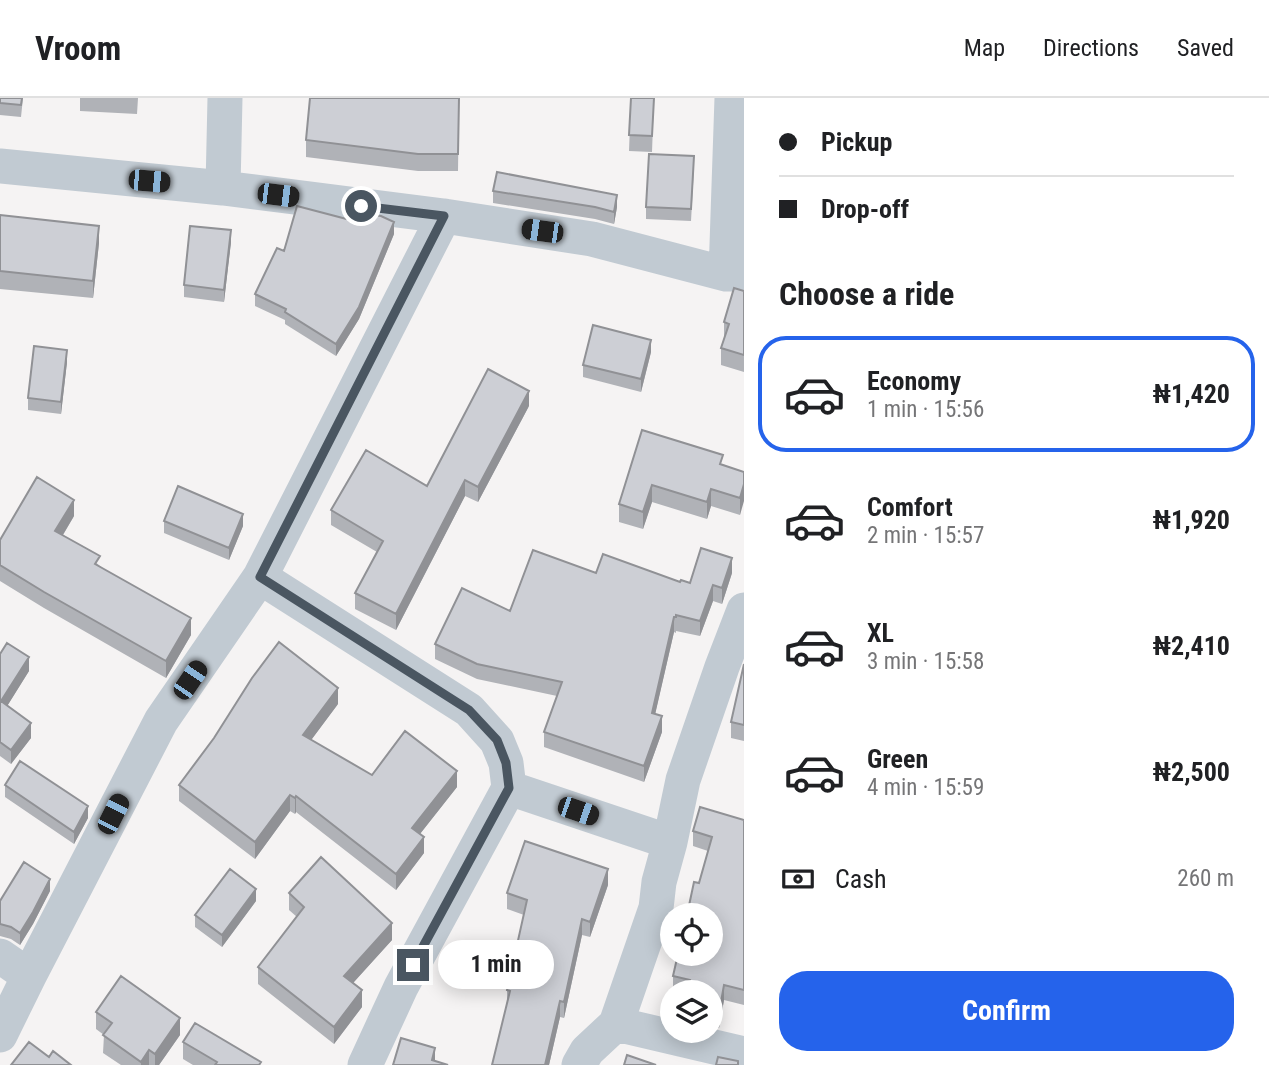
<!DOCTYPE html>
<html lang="en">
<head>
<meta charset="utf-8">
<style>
	:root { --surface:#fff; --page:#f2f2f2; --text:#202124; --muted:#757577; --line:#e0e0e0; --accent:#2563eb }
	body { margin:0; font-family:"Roboto Condensed",sans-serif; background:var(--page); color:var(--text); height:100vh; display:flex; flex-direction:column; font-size:26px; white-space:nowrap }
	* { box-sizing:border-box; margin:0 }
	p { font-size:23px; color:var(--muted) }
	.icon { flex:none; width:38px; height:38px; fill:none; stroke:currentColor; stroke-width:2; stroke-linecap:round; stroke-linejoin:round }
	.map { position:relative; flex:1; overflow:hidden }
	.side { display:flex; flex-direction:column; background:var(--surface); width:525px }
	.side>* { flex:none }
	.guide { display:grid; align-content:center; height:154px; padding:0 35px; background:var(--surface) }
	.tools { position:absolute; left:660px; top:805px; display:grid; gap:14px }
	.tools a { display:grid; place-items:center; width:63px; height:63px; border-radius:50%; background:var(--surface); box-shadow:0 4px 18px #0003; font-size:35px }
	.end { position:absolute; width:32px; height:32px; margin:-16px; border:9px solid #4a5661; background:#fff; box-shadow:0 0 0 4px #fff }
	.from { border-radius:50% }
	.bubble { position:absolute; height:49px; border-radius:24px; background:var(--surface); box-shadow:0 4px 18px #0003; font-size:23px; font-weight:700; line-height:49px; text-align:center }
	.car { position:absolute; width:21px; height:42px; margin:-21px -10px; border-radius:9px; box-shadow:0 0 5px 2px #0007; background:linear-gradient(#222 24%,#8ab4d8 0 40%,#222 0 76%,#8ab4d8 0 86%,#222 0) }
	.guide b { display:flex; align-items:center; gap:24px; height:66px; font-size:26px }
	.guide b+b { border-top:2px solid var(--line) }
	.guide i { width:18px; height:18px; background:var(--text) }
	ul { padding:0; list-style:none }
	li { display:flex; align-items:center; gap:21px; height:116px; margin:0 14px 10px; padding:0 21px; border:4px solid transparent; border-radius:28px }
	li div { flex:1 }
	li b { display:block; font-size:26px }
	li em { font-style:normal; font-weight:700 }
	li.on { border-color:var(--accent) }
	li>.icon { width:63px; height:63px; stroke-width:1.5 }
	h2 { padding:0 35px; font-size:32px; line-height:84px }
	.pay { display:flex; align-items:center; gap:18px; height:77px; padding:0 35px; font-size:26px }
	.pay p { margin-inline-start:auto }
	.cta { display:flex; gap:14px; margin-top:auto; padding:14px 35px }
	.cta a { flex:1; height:80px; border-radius:28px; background:var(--accent); color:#fff; font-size:28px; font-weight:700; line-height:80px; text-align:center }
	header { display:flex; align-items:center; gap:42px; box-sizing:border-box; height:98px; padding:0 35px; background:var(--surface); border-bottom:2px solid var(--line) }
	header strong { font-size:33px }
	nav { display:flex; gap:38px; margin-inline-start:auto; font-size:24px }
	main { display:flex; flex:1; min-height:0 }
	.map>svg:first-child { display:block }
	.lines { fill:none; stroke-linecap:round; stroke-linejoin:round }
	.minor { stroke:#c1cad2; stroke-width:35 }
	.wall { fill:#b0b2b7 }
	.shaded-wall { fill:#909195 }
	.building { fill:#cdcfd5; stroke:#909195; stroke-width:2 }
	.route { stroke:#4a5661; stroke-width:9 }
</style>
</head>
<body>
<header>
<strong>Vroom</strong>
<nav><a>Map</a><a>Directions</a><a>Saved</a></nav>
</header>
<main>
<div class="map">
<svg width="744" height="967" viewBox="0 0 744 967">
	<rect width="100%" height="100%" fill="#f5f3f3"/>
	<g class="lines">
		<path class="minor" d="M0,68L223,90L444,118L592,141L726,176H744
			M223,90L225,0
			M726,176L732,0
			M260,479L469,612L497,643L506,665L509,690L401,889L365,967
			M509,690L670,744
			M0,858L29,878
			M616,926L744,956
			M0,937L29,878L161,623L260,479L444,118
			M579,967L587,953L616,926L656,810L659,784L670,744L683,682L722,569L744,512"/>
	</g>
	<path class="wall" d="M0,0H23L21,19L0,17Z
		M80,0H138L137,16L80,13Z
		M459,0L458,73H418L306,59V42Z
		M631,0H654L652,54L629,53Z
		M694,70L691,123L646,121V109Z
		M493,93L617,109L614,126L595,121L493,105Z
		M0,117L99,145L93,200L0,191Z
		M394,136L359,221L336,258L285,226V222L255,208V196L284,153Z
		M231,144L224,204L184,199V187Z
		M744,193V274L721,267V250L724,241V224Z
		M651,254L641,294L583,279V267Z
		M67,264L61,316L28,312V300Z
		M529,308L478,404L465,398L396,532L355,511V495L377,454L331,427V412L427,388Z
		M642,332L723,367L744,374L740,417L711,408L707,421L652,404L643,431L619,424V406Z
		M74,418L63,437L100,468L191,537L166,580L44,510L0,483V442Z
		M164,423L243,428L229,462L164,435Z
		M596,475L690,485L732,475L722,506L713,503L700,538L676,533V535L674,534L655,616L662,634L644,684L544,649V634L557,598L477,581L435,561V546Z
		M0,556L29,573L7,608L31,640L11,666L0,658Z
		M744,566V643L731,640V624Z
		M338,606L311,642L372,677L457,689L420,736L424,755L396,792L296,714L295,716L290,713L255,761L179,703V687Z
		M5,687L88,720L74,746L5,699Z
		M744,722V907L724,902L719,930L710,927V894L673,893V878L708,753L693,748V733Z
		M608,787L590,839L582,837L564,920L560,919L549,967H492L507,905V892L524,817L507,811V795Z
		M50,793L33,826L20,847L11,841L0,838V803Z
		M289,795L392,842L353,885L362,909L334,946L258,886V869L297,819L289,812Z
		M256,803L222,849L195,829V817Z
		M96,914L180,937L159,967H121L103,955L104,937L96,931Z
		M183,944L261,967H193L183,961Z"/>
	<path class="shaded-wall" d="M617,97V109L614,126V114Z
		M394,124V136L359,221L336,258V246Z
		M99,128V145L93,200V183Z
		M231,132V144L224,204V192Z
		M651,242V254L641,294V281Z
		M67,252V264L61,316V304Z
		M529,293V308L478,404V389Z
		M465,382V398L396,532V516Z
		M744,386V403L740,417V400Z
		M652,387V404L643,431V414Z
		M711,391V408L707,421V404Z
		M74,402V418L55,450V433Z
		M243,416V428L229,462V450Z
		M732,460V475L722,506V490Z
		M713,487V503L700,538V523Z
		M674,519V534L652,630V615Z
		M191,520V537L166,580V563Z
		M29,559V573L1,618V603Z
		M338,590V606L303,653V637Z
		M662,618V634L644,684V668Z
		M31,625V640L11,666V652Z
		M457,673V689L412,746V730Z
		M290,697V713L255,761V744Z
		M296,698V714L295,716V700Z
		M88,708V720L74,746V734Z
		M424,739V755L396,792V776Z
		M608,771V787L590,839V824Z
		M50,781V793L33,826L20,847V835Z
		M256,791V803L222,849V837Z
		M582,821V837L564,920V904Z
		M392,825V842L344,895V878Z
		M724,887V902L719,930V915Z
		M362,892V909L334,946V929Z
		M560,903V919L549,967H545Z
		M180,920V937L159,967H155V956Z
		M435,950V965L432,962Z
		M149,952V967H141V964Z"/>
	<path class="building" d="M0,0H22L21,7L0,5Z
		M310,0H459L458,56H418L306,42Z
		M631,0H654L652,38L629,37Z
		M649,56L694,58L691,111L646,109Z
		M497,74L617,97L614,114L595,109L493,93Z
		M297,108L358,124L361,116L381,118L394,124L359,209L336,246L285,214L286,211L255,196L277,150L284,153Z
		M0,117L99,128L93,183L0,173Z
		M190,128L231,132L224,192L184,187Z
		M734,190L744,193V257L721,250L729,226L724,224Z
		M593,227L651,242L641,281L583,267Z
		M34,248L67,252L61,304L28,300Z
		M488,271L529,293L478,389L465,382L396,516L355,495L383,443L331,412L366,352L427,388Z
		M642,332L723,357L720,366L744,374V386L740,400L711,391L707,404L652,387L643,414L619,406Z
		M37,379L74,402L55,433L100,458L95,466L191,520L166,563L44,494L0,467V442Z
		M178,388L243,416L229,450L164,423Z
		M701,450L732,460L722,490L713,487L700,523L676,517V519H674L652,615L662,618L644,668L544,634L562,584L477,566L435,546L462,490L510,513L533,452L596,475L603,456L680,484L681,482L690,485Z
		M279,544L338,590L303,637L372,677L405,633L457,673L412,730L424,739L396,776L296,698L295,700L290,697L255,744L179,687L214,640L252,580Z
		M7,545L29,559L1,603L31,625L11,652L0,644V556Z
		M744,566V627L731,624Z
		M20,663L88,708L74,734L5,687Z
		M700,709L744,722V892L724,887L719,915L710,913V894H688L690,882L673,878L678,856H710V817H687L694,784L699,785L712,739L693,733Z
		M525,743L608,771L590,824L582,821L564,904L560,903L545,967H492L510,893L507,892L527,802L507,795Z
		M321,759L392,825L344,878L362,892L334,929L258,869L304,809L289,795Z
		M24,764L50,781L33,814L20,835L11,829L0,826V803Z
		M230,771L256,791L222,837L195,817Z
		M121,878L180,920L155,956L149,952L141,964L103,937L112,925L96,914Z
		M195,925L261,964L259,967H215L217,964L183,944Z
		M401,940L435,950L432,962L448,967H393Z
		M29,944L49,959L53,953L71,967H11Z
		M627,957L656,967H624Z
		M718,959L738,963V967H716Z"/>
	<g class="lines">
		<path class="route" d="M361,108L444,118L260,479L469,612L497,642L506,665L509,690L413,867"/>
	</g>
</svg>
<div class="tools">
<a><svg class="icon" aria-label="locate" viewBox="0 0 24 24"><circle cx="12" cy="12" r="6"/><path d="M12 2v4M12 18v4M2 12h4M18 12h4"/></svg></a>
<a><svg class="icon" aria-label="layers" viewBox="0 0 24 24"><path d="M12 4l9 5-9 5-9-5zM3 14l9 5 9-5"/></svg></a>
</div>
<i class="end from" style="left:361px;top:108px"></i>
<i class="end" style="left:413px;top:867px"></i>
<div class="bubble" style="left:438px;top:842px;width:116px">1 min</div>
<i class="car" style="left:149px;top:83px;rotate:95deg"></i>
<i class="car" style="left:278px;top:97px;rotate:97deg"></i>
<i class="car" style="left:542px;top:133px;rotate:278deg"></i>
<i class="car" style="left:190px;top:582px;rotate:34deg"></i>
<i class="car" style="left:578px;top:713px;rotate:109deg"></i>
<i class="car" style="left:113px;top:716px;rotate:27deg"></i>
</div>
<section class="side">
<div class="guide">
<b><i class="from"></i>Pickup</b>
<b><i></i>Drop-off</b>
</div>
<h2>Choose a ride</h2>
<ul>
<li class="on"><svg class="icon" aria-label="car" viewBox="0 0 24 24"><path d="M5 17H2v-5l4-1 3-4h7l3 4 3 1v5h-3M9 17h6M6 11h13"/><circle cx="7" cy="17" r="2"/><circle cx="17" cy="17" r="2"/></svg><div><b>Economy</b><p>1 min · 15:56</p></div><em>₦1,420</em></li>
<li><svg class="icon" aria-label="car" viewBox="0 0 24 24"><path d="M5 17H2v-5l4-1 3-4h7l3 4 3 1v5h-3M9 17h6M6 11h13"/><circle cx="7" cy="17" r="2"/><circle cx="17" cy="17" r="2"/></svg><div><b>Comfort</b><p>2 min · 15:57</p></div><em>₦1,920</em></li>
<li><svg class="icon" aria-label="car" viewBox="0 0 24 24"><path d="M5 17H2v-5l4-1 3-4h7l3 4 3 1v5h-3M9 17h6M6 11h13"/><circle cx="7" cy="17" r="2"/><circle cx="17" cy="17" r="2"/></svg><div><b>XL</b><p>3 min · 15:58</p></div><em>₦2,410</em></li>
<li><svg class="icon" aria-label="car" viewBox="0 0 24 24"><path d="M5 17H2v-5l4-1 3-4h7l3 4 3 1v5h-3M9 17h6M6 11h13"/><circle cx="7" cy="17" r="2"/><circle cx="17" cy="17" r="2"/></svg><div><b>Green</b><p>4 min · 15:59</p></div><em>₦2,500</em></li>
</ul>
<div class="pay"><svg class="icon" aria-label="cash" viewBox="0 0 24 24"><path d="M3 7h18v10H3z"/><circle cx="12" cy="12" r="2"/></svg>Cash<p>260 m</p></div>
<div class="cta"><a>Confirm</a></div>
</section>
</main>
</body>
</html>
